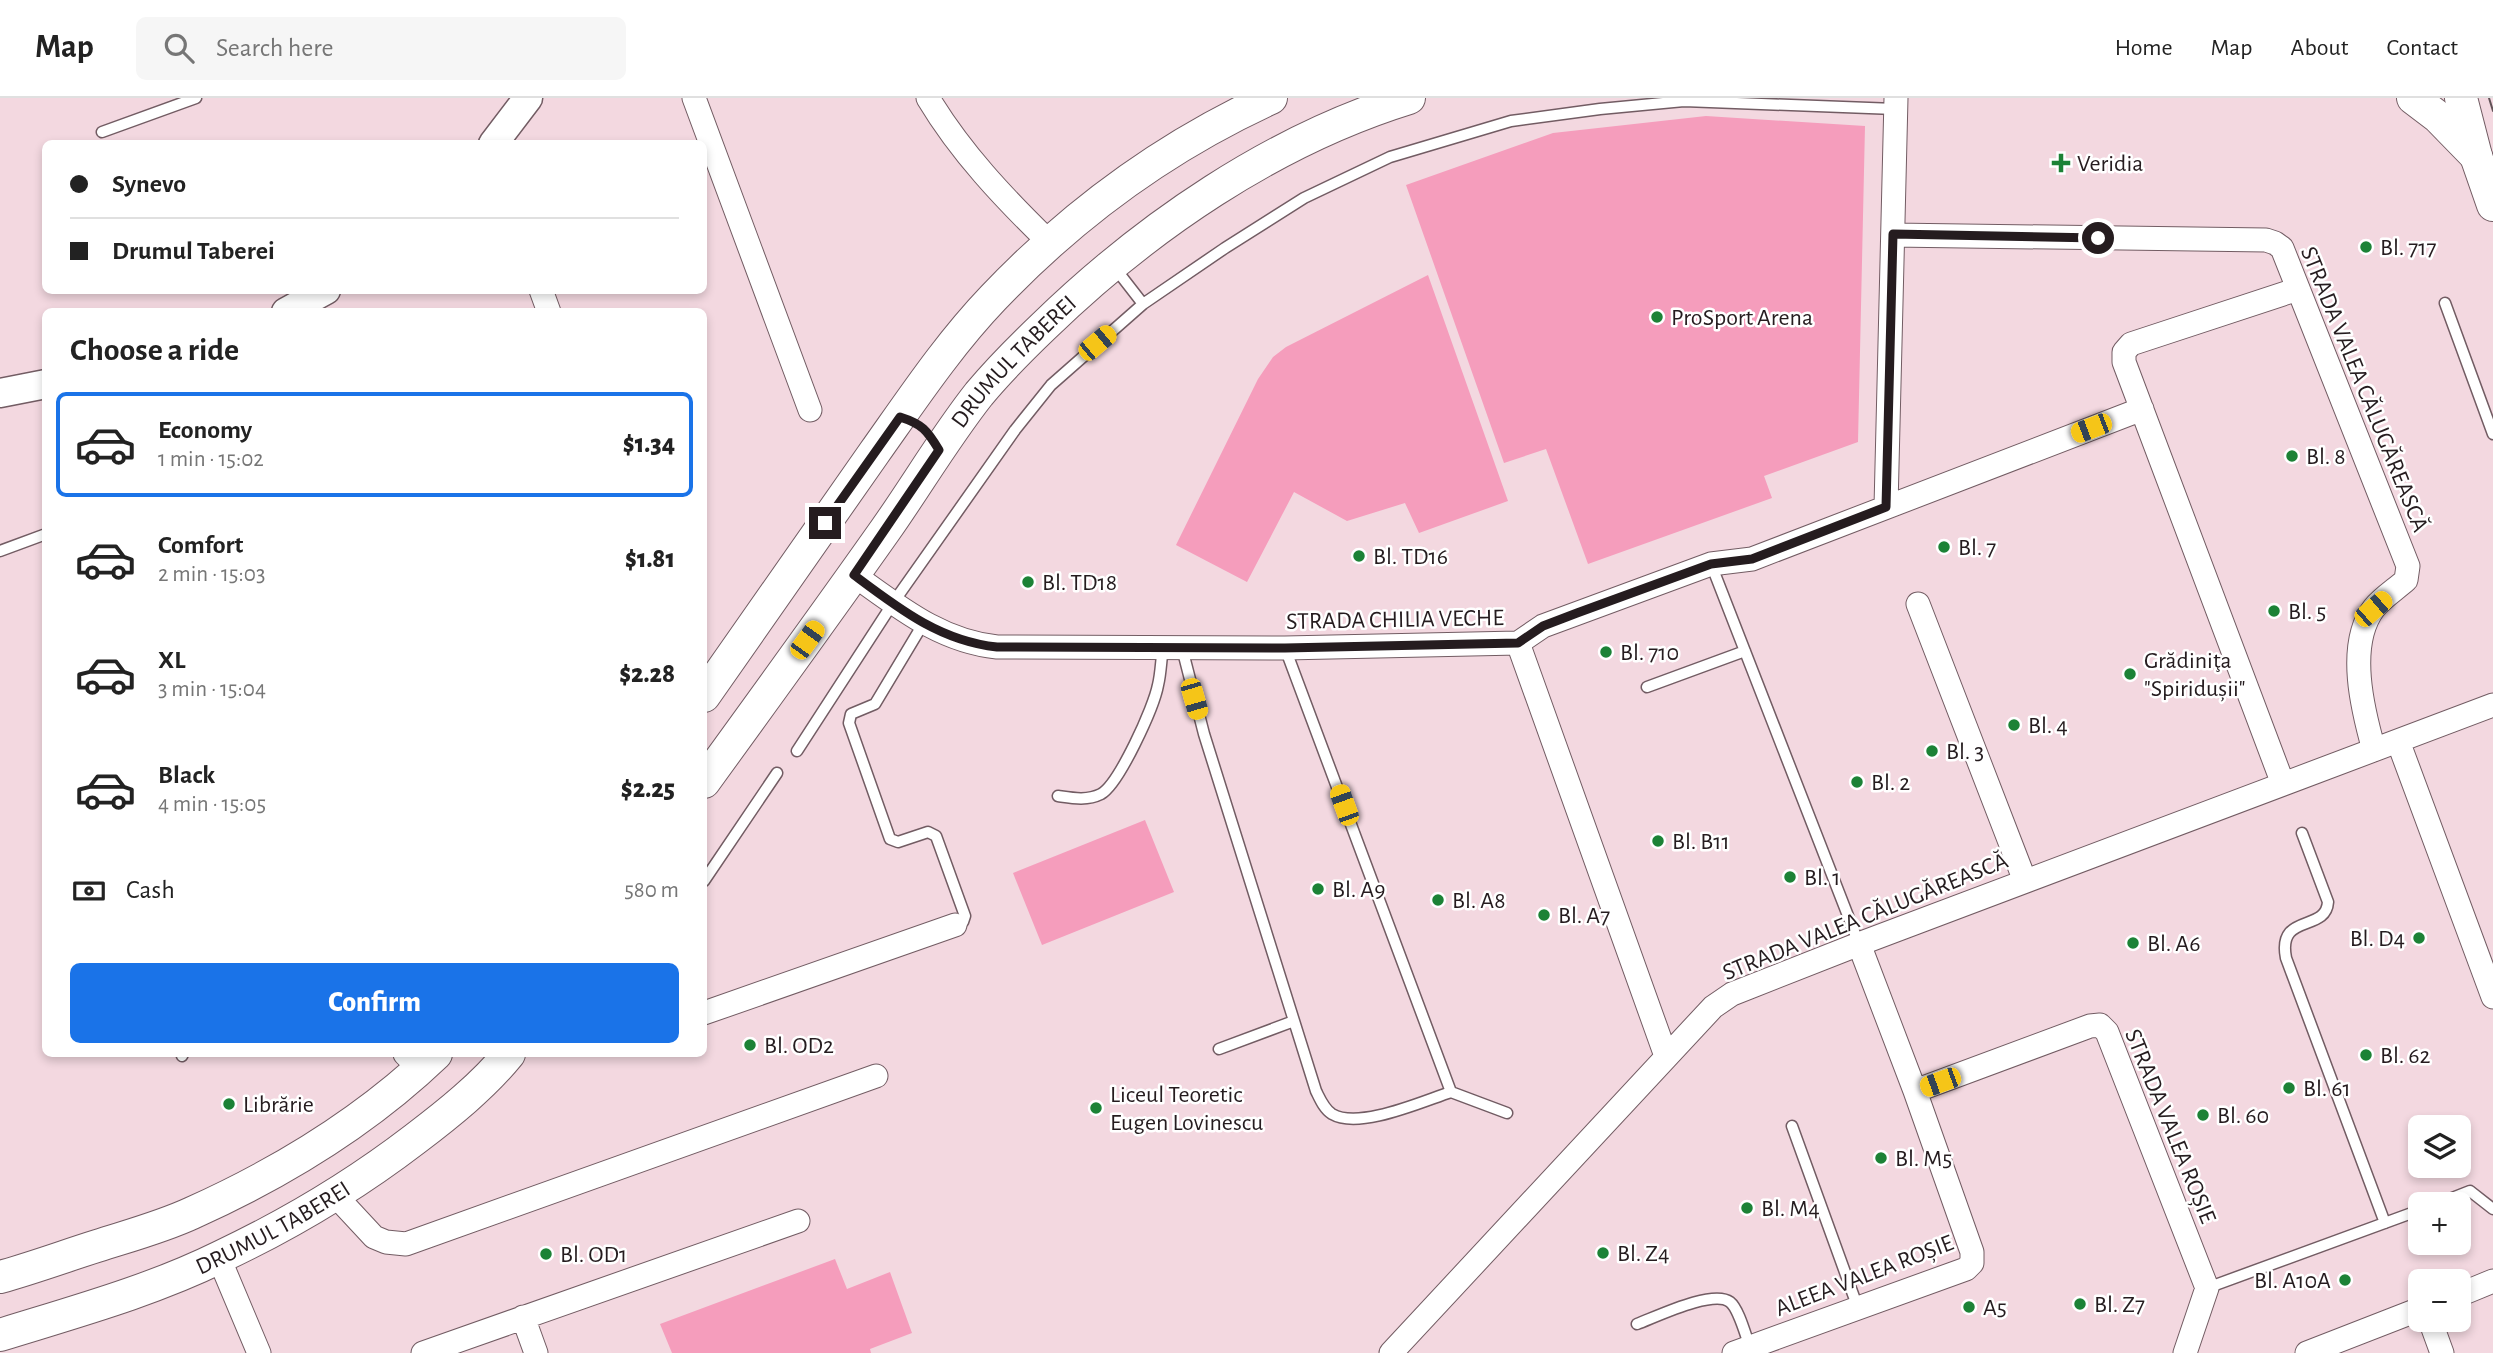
<!DOCTYPE html>
<html lang="en">
<head>
<meta charset="utf-8">
<style>
	:root { --surface:#fff; --page:#f6f6f6; --text:#222; --muted:#767676; --line:#e0e0e0; --accent:#1a73e8 }
	body { margin:0; font-family:"Alegreya Sans",sans-serif; background:var(--page); color:var(--text); height:100vh; display:flex; flex-direction:column; font-size:26px; white-space:nowrap }
	* { box-sizing:border-box; margin:0 }
	p { font-size:23px; color:var(--muted) }
	.icon { flex:none; width:38px; height:38px; fill:none; stroke:currentColor; stroke-width:2; stroke-linecap:round; stroke-linejoin:round }
	.map { position:relative; flex:1; overflow:hidden }
	.details { position:absolute; left:42px; top:210px; width:665px; height:749px; display:flex; flex-direction:column; background:var(--surface); border-radius:10px; box-shadow:0 4px 10px #0003 }
	.details>* { flex:none }
	.top-card { position:absolute; left:42px; top:42px; width:665px; height:154px; border-radius:10px; box-shadow:0 4px 10px #0003; display:grid; align-content:center; height:154px; padding:0 28px; background:var(--surface) }
	.controls { position:absolute; left:2408px; top:1017px; display:grid; gap:14px }
	.controls a { display:grid; place-items:center; width:63px; height:63px; border-radius:10px; background:var(--surface); box-shadow:0 4px 10px #0003; font-size:35px }
	.end { position:absolute; width:32px; height:32px; margin:-16px; border:9px solid #251c1f; background:#fff; box-shadow:0 0 0 4px #fff }
	.from { border-radius:50% }
	.car { position:absolute; width:21px; height:42px; margin:-21px -10px; border-radius:9px; box-shadow:0 0 5px 2px #0007; background:linear-gradient(#f5c518 24%,#345 0 40%,#f5c518 0 76%,#345 0 86%,#f5c518 0) }
	.top-card b { display:flex; align-items:center; gap:24px; height:66px; font-size:26px }
	.top-card b+b { border-top:2px solid var(--line) }
	.top-card i { width:18px; height:18px; background:var(--text) }
	ul { padding:0; list-style:none }
	li { display:flex; align-items:center; gap:21px; height:105px; margin:0 14px 10px; padding:0 14px; border:4px solid transparent; border-radius:10px }
	li div { flex:1 }
	li b { display:block; font-size:26px }
	li em { font-style:normal; font-weight:800 }
	li.active { border-color:var(--accent) }
	li>.icon { width:63px; height:63px; stroke-width:1.5 }
	h2 { padding:0 28px; font-size:32px; line-height:84px }
	.pay { display:flex; align-items:center; gap:18px; height:77px; padding:0 28px; font-size:26px }
	.pay p { margin-inline-start:auto }
	.cta { display:flex; gap:14px; margin-top:auto; padding:14px 28px }
	.cta a { flex:1; height:80px; border-radius:10px; background:var(--accent); color:#fff; font-size:28px; font-weight:800; line-height:80px; text-align:center }
	header { display:flex; align-items:center; gap:42px; box-sizing:border-box; height:98px; padding:0 35px; background:var(--surface); border-bottom:2px solid var(--line) }
	header strong { font-size:33px }
	nav { display:flex; gap:38px; margin-inline-start:auto; font-size:24px }
	.search { width:490px; height:63px; background:var(--page); display:flex; align-items:center; gap:18px; box-sizing:border-box; padding:0 24px; border-radius:10px; color:var(--muted); font-size:26px }
	.map>svg:first-child { display:block }
	.green { fill:#f59dbc }
	.lines { fill:none; stroke-linecap:round; stroke-linejoin:round }
	.service-casing { stroke:#725c63; stroke-width:13 }
	.minor-casing { stroke:#725c63; stroke-width:25 }
	.tertiary-casing { stroke:#725c63; stroke-width:31 }
	.secondary-casing { stroke:#725c63; stroke-width:34 }
	.service { stroke:#fff; stroke-width:10 }
	.minor { stroke:#fff; stroke-width:23 }
	.tertiary { stroke:#fff; stroke-width:28 }
	.secondary { stroke:#fff; stroke-width:32 }
	.tram { stroke:#625358; stroke-width:2 }
	.route { stroke:#251c1f; stroke-width:9 }
	.poi-dot { fill:#1c8236; stroke:#fff; stroke-width:2.5 }
	.labels { text-anchor:middle; stroke-width:5; stroke-linejoin:round; paint-order:stroke }
	.poi-label { font-size:24px; fill:#251c1f; stroke:#fff; text-anchor:start }
	.street-label { font-size:24px; fill:#251c1f; stroke:#fff }
</style>
</head>
<body>
<header>
<strong>Map</strong>
<div class="search"><svg class="icon" aria-label="search" viewBox="0 0 24 24"><circle cx="10" cy="10" r="6"/><path d="M15 15l6 6"/></svg>Search here</div>
<nav><a>Home</a><a>Map</a><a>About</a><a>Contact</a></nav>
</header>
<div class="map">
<svg width="2493" height="1255" viewBox="0 0 2493 1255">
	<rect width="100%" height="100%" fill="#f3d8e0"/>
	<path class="green" d="M1706,18L1865,28L1858,344L1764,378L1772,400L1588,466L1546,351L1504,365L1406,87L1553,35Z
		M1428,177L1508,403L1419,435L1405,405L1347,423L1294,394L1247,484L1176,447L1258,281L1273,259L1286,249Z
		M1145,722L1174,794L1042,847L1013,775Z
		M835,1161L847,1191L890,1174L912,1235L870,1251L871,1255H672L660,1226Z"/>
	<g class="lines">
		<g class="service-casing">
			<path id="service" d="M102,34L196,0
				M1115,170L1143,206
				M2445,205L2493,336
				M0,453L46,436
				M1711,466L1859,846
				M923,526L875,606L851,616L849,625L890,741L898,744L928,734L936,738L965,818L963,824L955,827
				M1182,550L1204,636L1316,993C1320,1001 1324,1011 1332,1016C1359,1032 1423,1003 1451,994
				M1285,550L1451,994L1507,1015
				M1647,589L1745,553
				M797,653L893,505L1015,332L1051,287L1143,206L1225,150L1304,100L1390,59L1511,23L1600,11L1684,3L1895,11
				M1058,698C1072,700 1087,703 1101,696C1119,686 1154,609 1158,587C1161,575 1161,562 1163,549
				M2302,735L2328,804C2326,835 2277,814 2286,860L2385,1125
				M704,783L777,675
				M1219,951L1294,923
				M182,958L183,956
				M1792,1028L1858,1210
				M2437,1106L2470,1093L2493,1111
				M2207,1190L2420,1112
				M1637,1226C1656,1219 1713,1191 1730,1204C1739,1211 1746,1239 1750,1249"/>
		</g>
		<g class="minor-casing">
			<path id="minor" d="M694,0L810,312
				M928,0C961,55 1004,100 1049,144
				M1893,137L2266,142L2275,145L2282,150L2408,468L2406,482C2396,491 2382,500 2374,510C2346,547 2363,613 2374,652
				M541,192L549,214
				M1886,409L1896,0
				M854,477C899,509 940,543 997,549L1285,550L1518,545
				M1918,506L2025,783
				M1518,545L1543,528L1711,466L1752,461L2142,311
				M1518,545L1666,958
				M2398,643L2493,899
				M2283,686L2124,264V254L2131,246L2298,191
				M704,915L955,827
				M405,956L420,971
				M1915,993L2090,928L2100,927L2107,934L2207,1190L2185,1255
				M334,1096L374,1139L386,1144L406,1146L876,978
				M219,1160L259,1255
				M2459,1197L2493,1183
				M523,1219L536,1255
				M2430,1222L2442,1255
				M423,1255L798,1123
				M1391,1255L1713,909L1732,896L1859,846L2493,607
				M1734,1255L1966,1171L1972,1165V1154L1915,993L1859,846
				M2307,1255L2420,1211"/>
		</g>
		<g class="tertiary-casing">
			<path id="tertiary" d="M493,46L528,0
				M286,214L326,192
				M0,295L46,286"/>
		</g>
		<g class="secondary-casing">
			<g id="secondary">
				<path d="M2413,0L2438,19L2476,58"/>
				<path d="M2461,0L2476,58L2493,107"/>
				<path d="M704,598C760,517 817,436 874,355C911,303 948,247 993,200C1073,116 1166,48 1271,0"/>
				<path id="s1" d="M704,684C765,600 826,516 886,431C917,387 945,339 979,296C999,272 1022,249 1044,228C1146,129 1273,42 1409,0"/>
				<path d="M0,1179C33,1170 65,1158 97,1148C128,1138 162,1129 192,1115C281,1075 366,1023 436,956"/>
				<path id="s2" d="M0,1237C74,1214 151,1193 220,1159C288,1127 355,1087 415,1041C448,1016 483,988 509,956"/>
			</g>
		</g>
		<use href="#service" class="service"/>
		<use href="#minor" class="minor"/>
		<use href="#tertiary" class="tertiary"/>
		<use href="#secondary" class="secondary"/>
		<path class="tram" d="M2489,0L2493,13"/>
	</g>
	<g class="lines">
		<path class="route" d="M825,425L900,319C922,326 927,332 939,352L854,477C898,510 940,543 997,549L1285,550L1518,545L1543,528L1577,515L1711,466L1752,461L1886,409L1893,136L2098,140"/>
	</g>
	<g class="poi-dot">
		<path d="M2057.5 54.5h7v7h7v7h-7v7h-7v-7h-7v-7h7z"/>
		<circle cx="2366" cy="149" r="7"/>
		<circle cx="1657" cy="219" r="7"/>
		<circle cx="2292" cy="358" r="7"/>
		<circle cx="1944" cy="449" r="7"/>
		<circle cx="1359" cy="458" r="7"/>
		<circle cx="1028" cy="484" r="7"/>
		<circle cx="2274" cy="513" r="7"/>
		<circle cx="1606" cy="554" r="7"/>
		<circle cx="2130" cy="576" r="7"/>
		<circle cx="2014" cy="627" r="7"/>
		<circle cx="1932" cy="653" r="7"/>
		<circle cx="1857" cy="684" r="7"/>
		<circle cx="1658" cy="743" r="7"/>
		<circle cx="1790" cy="779" r="7"/>
		<circle cx="1318" cy="791" r="7"/>
		<circle cx="1438" cy="802" r="7"/>
		<circle cx="1544" cy="817" r="7"/>
		<circle cx="2419" cy="840" r="7"/>
		<circle cx="2133" cy="845" r="7"/>
		<circle cx="750" cy="947" r="7"/>
		<circle cx="2366" cy="957" r="7"/>
		<circle cx="2289" cy="990" r="7"/>
		<circle cx="229" cy="1006" r="7"/>
		<circle cx="1096" cy="1010" r="7"/>
		<circle cx="2203" cy="1017" r="7"/>
		<circle cx="1881" cy="1060" r="7"/>
		<circle cx="1747" cy="1110" r="7"/>
		<circle cx="1603" cy="1155" r="7"/>
		<circle cx="546" cy="1156" r="7"/>
		<circle cx="2345" cy="1182" r="7"/>
		<circle cx="2080" cy="1206" r="7"/>
		<circle cx="1969" cy="1209" r="7"/>
	</g>
	<g class="labels">
		<g class="poi-label">
			<text x="2077" y="73">Veridia</text>
			<text x="2380" y="157">Bl. 717</text>
			<text x="1671" y="227">ProSport Arena</text>
			<text x="2306" y="366">Bl. 8</text>
			<text x="1958" y="457">Bl. 7</text>
			<text x="1373" y="466">Bl. TD16</text>
			<text x="1042" y="492">Bl. TD18</text>
			<text x="2288" y="521">Bl. 5</text>
			<text x="1620" y="562">Bl. 710</text>
			<text x="2144" y="570">Grădiniţa<tspan x="2144" dy="28">"Spiridușii"</tspan></text>
			<text x="2028" y="635">Bl. 4</text>
			<text x="1946" y="661">Bl. 3</text>
			<text x="1871" y="692">Bl. 2</text>
			<text x="1672" y="751">Bl. B11</text>
			<text x="1804" y="787">Bl. 1</text>
			<text x="1332" y="799">Bl. A9</text>
			<text x="1452" y="810">Bl. A8</text>
			<text x="1558" y="825">Bl. A7</text>
			<text x="2405" y="848" text-anchor="end">Bl. D4</text>
			<text x="2147" y="853">Bl. A6</text>
			<text x="764" y="955">Bl. OD2</text>
			<text x="2380" y="965">Bl. 62</text>
			<text x="2303" y="998">Bl. 61</text>
			<text x="1110" y="1004">Liceul Teoretic<tspan x="1110" dy="28">Eugen Lovinescu</tspan></text>
			<text x="243" y="1014">Librărie</text>
			<text x="2217" y="1025">Bl. 60</text>
			<text x="1895" y="1068">Bl. M5</text>
			<text x="1761" y="1118">Bl. M4</text>
			<text x="1617" y="1163">Bl. Z4</text>
			<text x="560" y="1164">Bl. OD1</text>
			<text x="2331" y="1190" text-anchor="end">Bl. A10A</text>
			<text x="2094" y="1214">Bl. Z7</text>
			<text x="1983" y="1217">A5</text>
		</g>
		<g class="street-label">
			<text dy="8" stroke="none"><textPath href="#s1" startOffset="523">DRUMUL TABEREI</textPath></text>
			<text transform="translate(2365 291) rotate(68)" y="8">STRADA VALEA CĂLUGĂREASCĂ</text>
			<text transform="translate(1395 521) rotate(-1)" y="8">STRADA CHILIA VECHE</text>
			<text transform="translate(1865 818) rotate(-22)" y="8">STRADA VALEA CĂLUGĂREASCĂ</text>
			<text transform="translate(2171 1028) rotate(68)" y="8">STRADA VALEA ROȘIE</text>
			<text dy="8" stroke="none"><textPath href="#s2" startOffset="294">DRUMUL TABEREI</textPath></text>
			<text transform="translate(1864 1177) rotate(-21)" y="8">ALEEA VALEA ROȘIE</text>
		</g>
	</g>
</svg>
<div class="controls">
<a><svg class="icon" aria-label="layers" viewBox="0 0 24 24"><path d="M12 4l9 5-9 5-9-5zM3 14l9 5 9-5"/></svg></a>
<a>+</a>
<a>−</a>
</div>
<i class="end from" style="left:2098px;top:140px"></i>
<i class="end" style="left:825px;top:425px"></i>
<i class="car" style="left:1097px;top:245px;rotate:50deg"></i>
<i class="car" style="left:2091px;top:330px;rotate:249deg"></i>
<i class="car" style="left:2373px;top:511px;rotate:49deg"></i>
<i class="car" style="left:807px;top:542px;rotate:36deg"></i>
<i class="car" style="left:1194px;top:601px;rotate:164deg"></i>
<i class="car" style="left:1344px;top:707px;rotate:340deg"></i>
<i class="car" style="left:1940px;top:984px;rotate:250deg"></i>
<div class="top-card">
<b><i class="from"></i>Synevo</b>
<b><i></i>Drumul Taberei</b>
</div>
<section class="details">
<h2>Choose a ride</h2>
<ul>
<li class="active"><svg class="icon" aria-label="car" viewBox="0 0 24 24"><path d="M5 17H2v-5l4-1 3-4h7l3 4 3 1v5h-3M9 17h6M6 11h13"/><circle cx="7" cy="17" r="2"/><circle cx="17" cy="17" r="2"/></svg><div><b>Economy</b><p>1 min · 15:02</p></div><em>$1.34</em></li>
<li><svg class="icon" aria-label="car" viewBox="0 0 24 24"><path d="M5 17H2v-5l4-1 3-4h7l3 4 3 1v5h-3M9 17h6M6 11h13"/><circle cx="7" cy="17" r="2"/><circle cx="17" cy="17" r="2"/></svg><div><b>Comfort</b><p>2 min · 15:03</p></div><em>$1.81</em></li>
<li><svg class="icon" aria-label="car" viewBox="0 0 24 24"><path d="M5 17H2v-5l4-1 3-4h7l3 4 3 1v5h-3M9 17h6M6 11h13"/><circle cx="7" cy="17" r="2"/><circle cx="17" cy="17" r="2"/></svg><div><b>XL</b><p>3 min · 15:04</p></div><em>$2.28</em></li>
<li><svg class="icon" aria-label="car" viewBox="0 0 24 24"><path d="M5 17H2v-5l4-1 3-4h7l3 4 3 1v5h-3M9 17h6M6 11h13"/><circle cx="7" cy="17" r="2"/><circle cx="17" cy="17" r="2"/></svg><div><b>Black</b><p>4 min · 15:05</p></div><em>$2.25</em></li>
</ul>
<div class="pay"><svg class="icon" aria-label="cash" viewBox="0 0 24 24"><path d="M3 7h18v10H3z"/><circle cx="12" cy="12" r="2"/></svg>Cash<p>580 m</p></div>
<div class="cta"><a>Confirm</a></div>
</section>
</div>
</body>
</html>
